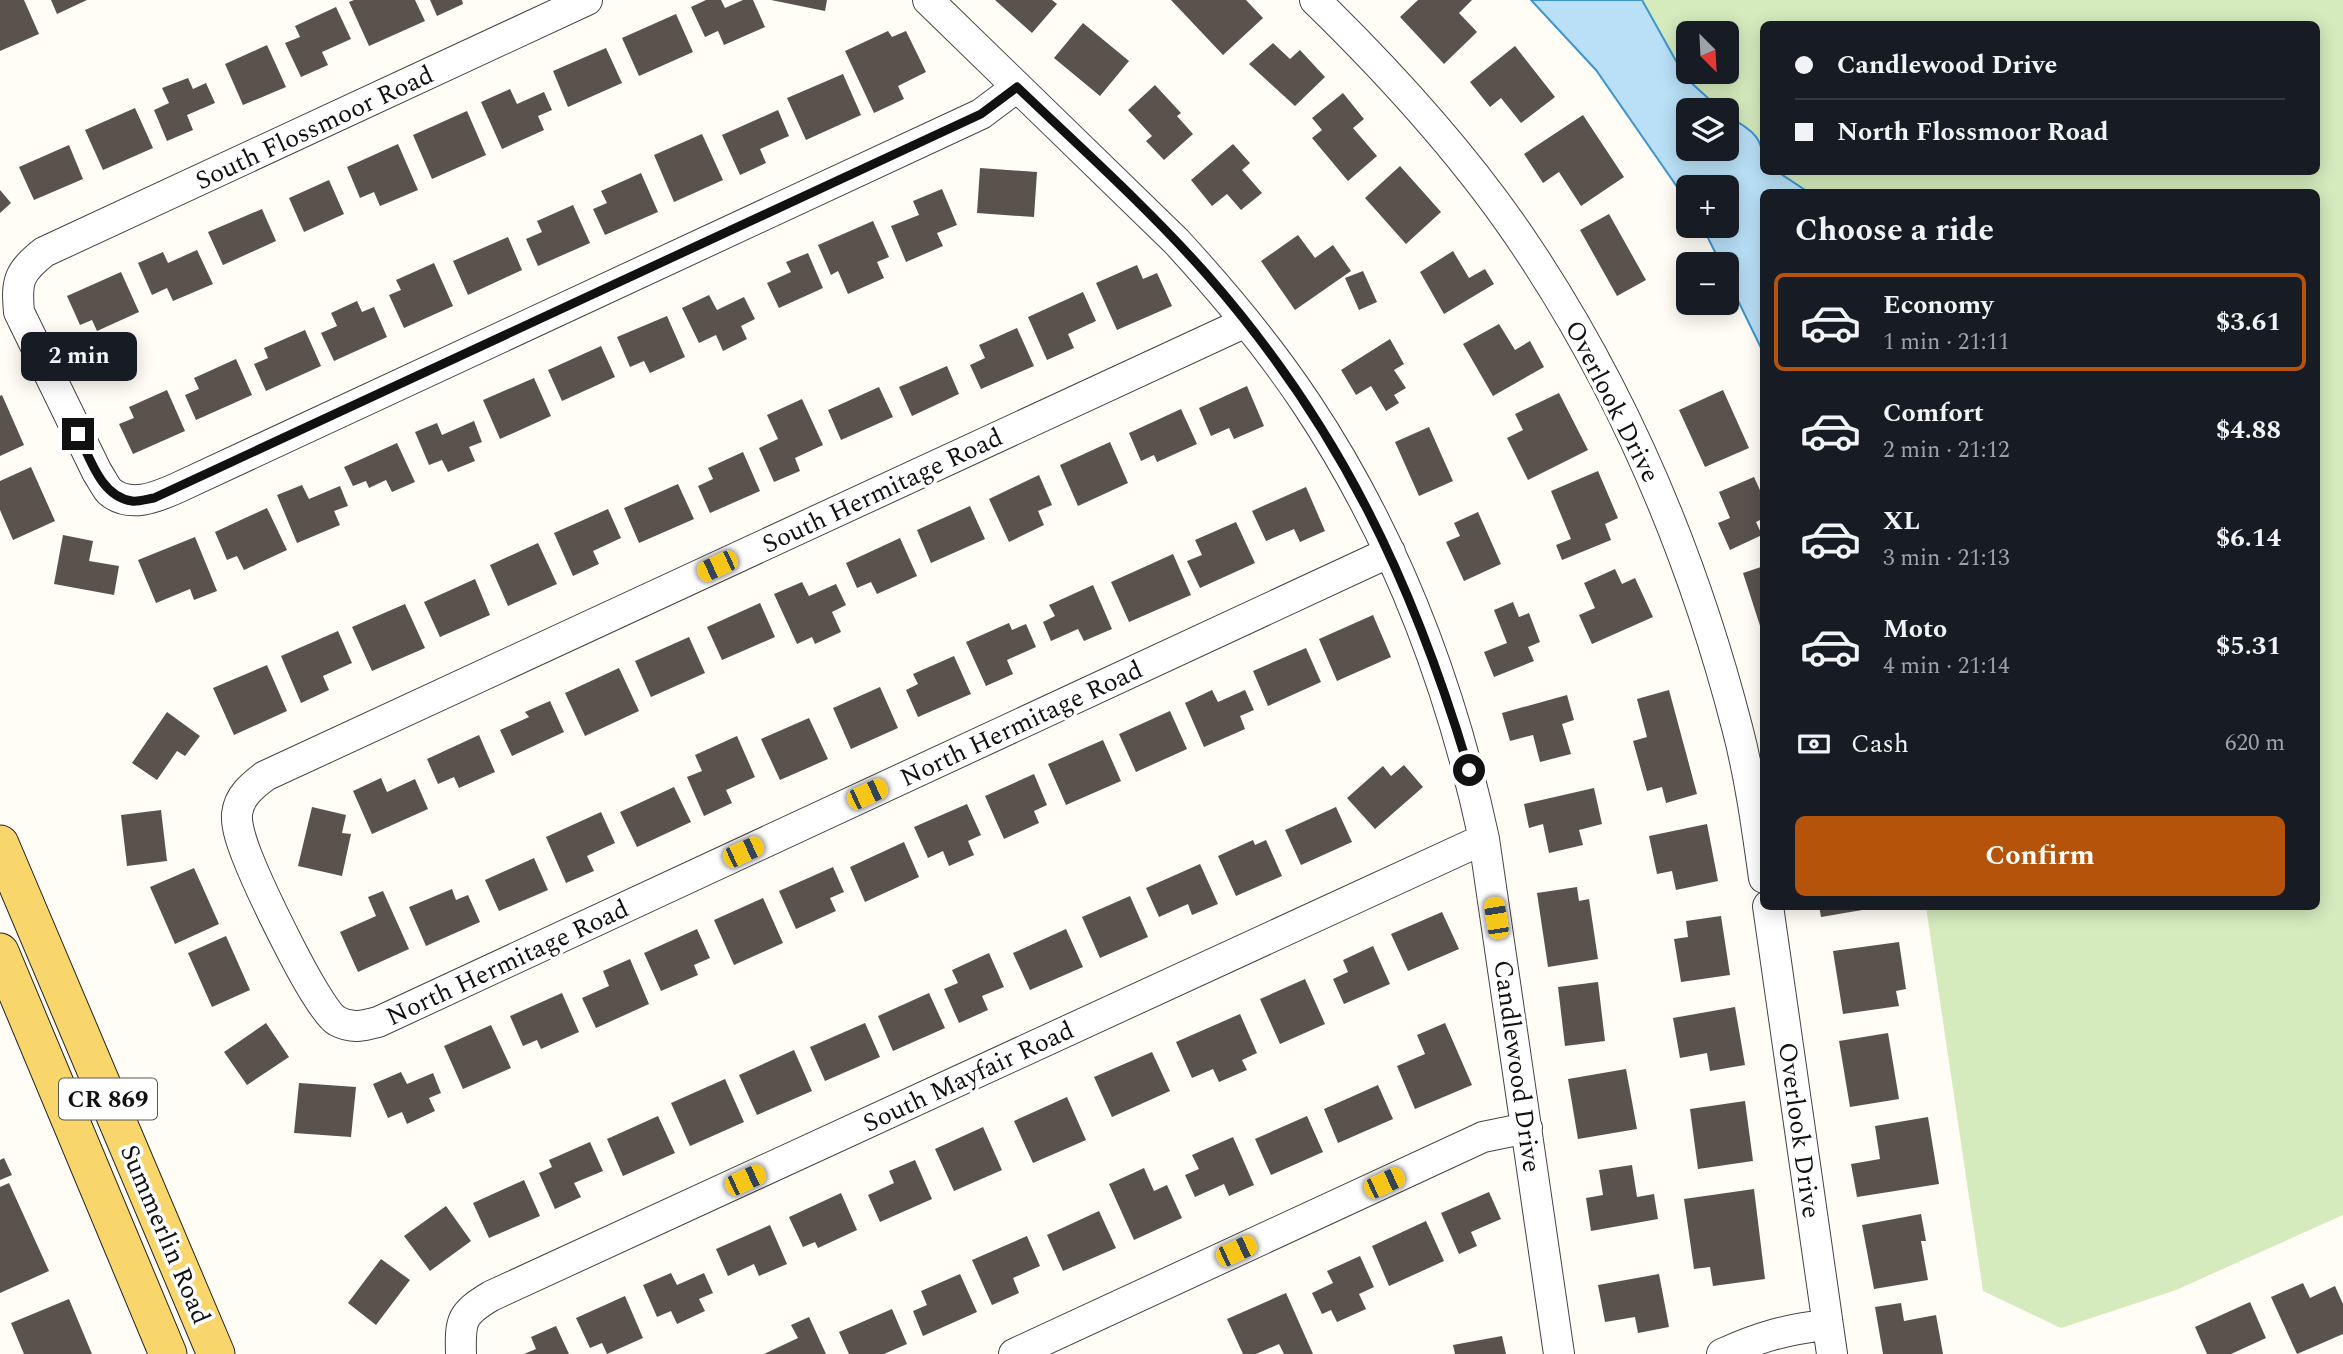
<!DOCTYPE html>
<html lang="en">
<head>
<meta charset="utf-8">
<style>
	:root { --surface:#171b24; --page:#242831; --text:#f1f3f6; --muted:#9ea1a6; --line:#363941; --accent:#b45309 }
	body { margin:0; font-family:Spectral,serif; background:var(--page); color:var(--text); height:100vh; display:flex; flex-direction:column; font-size:26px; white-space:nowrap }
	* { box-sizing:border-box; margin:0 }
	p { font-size:23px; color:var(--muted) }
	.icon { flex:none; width:38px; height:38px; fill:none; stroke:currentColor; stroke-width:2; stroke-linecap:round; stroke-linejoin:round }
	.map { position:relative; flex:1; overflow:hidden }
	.side { position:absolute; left:1760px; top:189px; width:560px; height:721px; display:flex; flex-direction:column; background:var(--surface); border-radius:10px; box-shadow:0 4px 18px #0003 }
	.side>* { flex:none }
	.guide { position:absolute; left:1760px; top:21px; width:560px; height:154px; border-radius:10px; box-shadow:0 4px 18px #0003; display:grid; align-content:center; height:154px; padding:0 35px; background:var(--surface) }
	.needle { width:46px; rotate:156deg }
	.fabs { position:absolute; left:1676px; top:21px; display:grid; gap:14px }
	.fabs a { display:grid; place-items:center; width:63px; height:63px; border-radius:10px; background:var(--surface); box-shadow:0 4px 18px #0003; font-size:35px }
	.end { position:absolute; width:32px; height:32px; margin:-16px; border:9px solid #111; background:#fff; box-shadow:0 0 0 4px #fff }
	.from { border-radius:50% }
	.bubble { position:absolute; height:49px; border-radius:10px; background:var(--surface); box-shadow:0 4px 18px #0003; font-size:23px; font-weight:700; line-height:49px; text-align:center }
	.car { position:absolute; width:21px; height:42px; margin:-21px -10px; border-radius:9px; box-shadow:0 0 5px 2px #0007; background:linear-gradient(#f5c518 24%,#345 0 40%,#f5c518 0 76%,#345 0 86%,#f5c518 0) }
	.guide b { display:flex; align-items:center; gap:24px; height:66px; font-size:26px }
	.guide b+b { border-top:2px solid var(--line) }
	.guide i { width:18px; height:18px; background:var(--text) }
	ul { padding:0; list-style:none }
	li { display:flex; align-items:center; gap:21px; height:98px; margin:0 14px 10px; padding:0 21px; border:4px solid transparent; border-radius:10px }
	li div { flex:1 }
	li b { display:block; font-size:26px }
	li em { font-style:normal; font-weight:700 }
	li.active { border-color:var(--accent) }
	li>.icon { width:63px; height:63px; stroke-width:1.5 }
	h2 { padding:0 35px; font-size:32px; line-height:84px }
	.pay { display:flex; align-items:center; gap:18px; height:77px; padding:0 35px; font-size:26px }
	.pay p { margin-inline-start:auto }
	.primary-button { display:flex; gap:14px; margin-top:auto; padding:14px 35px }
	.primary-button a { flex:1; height:80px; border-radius:10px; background:var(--accent); color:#fff; font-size:28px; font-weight:700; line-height:80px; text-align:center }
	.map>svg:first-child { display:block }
	.green { fill:#d5ebbd; fill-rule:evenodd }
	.water { fill:#b9e0f7; stroke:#3f96cf; stroke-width:2 }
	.building { fill:#5a524d }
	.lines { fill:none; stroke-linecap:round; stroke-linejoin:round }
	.minor-casing { stroke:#444; stroke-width:32 }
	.major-casing { stroke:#222; stroke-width:39 }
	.minor { stroke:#fff; stroke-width:30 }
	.major { stroke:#f9d66b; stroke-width:37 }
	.route { stroke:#111; stroke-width:9 }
	.labels { text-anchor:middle; stroke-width:7; stroke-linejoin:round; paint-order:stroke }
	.shield { fill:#fff; stroke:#585858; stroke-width:2 }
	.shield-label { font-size:24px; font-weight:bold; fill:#111 }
	.street-label { font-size:26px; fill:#111; stroke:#fff }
</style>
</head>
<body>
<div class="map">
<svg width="2343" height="1354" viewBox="0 0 2343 1354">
	<rect width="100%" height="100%" fill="#fffdf5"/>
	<path class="green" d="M1531,0H2343V1215L2176,1290L2061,1328L1983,1291L1926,907L2317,906V192H1764V354L1727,278V264H1721L1702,226H1727V187H1689V204L1596,70ZM1764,24H2317V172H1764ZM1689,33H1727V72H1689ZM1689,110H1727V149H1689Z"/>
	<path class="water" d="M1531,0H1642L1685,77L1721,110H1689V149H1727V116C1755,132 1764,137 1764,172H1778L1808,192H1764V354L1727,278V264H1721L1702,226H1727V187H1689V204L1596,70Z"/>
	<path class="building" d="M0,0H24L39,34L0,51Z
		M51,0H87L57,14Z
		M354,0H415L425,21L369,46L349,2Z
		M430,0H462L463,4L437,16Z
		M706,0H721L725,8L743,0H753L765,27L724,45L718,31L705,37L691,7Z
		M771,0H827L825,11Z
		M995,0H1052L1057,4L1032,33Z
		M1171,0H1246L1263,18L1223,55Z
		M1418,0H1472L1459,13L1477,32L1444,64L1400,17Z
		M336,7L351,39L322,52L328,65L301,77L285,43L300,37L295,26Z
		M676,14L693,52L639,76L622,38Z
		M1083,23L1129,61L1100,96L1054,58Z
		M888,31L892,37L906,31L926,72L898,86L904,99L874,113L845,51Z
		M1273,43L1290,59L1300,50L1325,77L1295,106L1249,64Z
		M267,45L286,87L243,105L225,64Z
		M1515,46L1555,97L1521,123L1501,98L1490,107L1470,82Z
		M606,48L622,83L568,107L553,71Z
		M843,74L861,115L806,140L787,98Z
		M188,78L193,89L206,83L215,103L187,115L193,130L167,141L154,110L169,103L162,88Z
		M1155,85L1181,113L1177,116L1193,134L1164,160L1146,141L1152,136L1128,110Z
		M510,89L517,104L544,92L552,110L538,116L544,130L502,149L481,102Z
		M1343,93L1364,119L1353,128L1377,156L1348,181L1312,138L1322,130L1312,118Z
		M135,108L153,148L103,170L85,130Z
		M778,110L789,136L760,149L766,163L740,175L722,135Z
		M467,111L486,155L432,179L413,135Z
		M1583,115L1624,177L1581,206L1559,172L1543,183L1524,154Z
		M702,134L723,180L674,202L654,155Z
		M398,144L418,190L380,206L374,192L360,198L347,167Z
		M1233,144L1250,163L1242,170L1262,193L1241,210L1227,194L1212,206L1191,180Z
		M69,145L83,179L34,200L19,167Z
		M1400,166L1441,212L1406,244L1365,198Z
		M980,168L1037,172L1034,217L977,213Z
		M641,173L658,212L605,235L593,209L607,203L601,191Z
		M329,180L344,214L304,232L289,198Z
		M942,189L957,225L937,233L943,246L906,262L891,226L919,215L913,201Z
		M0,190L11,203L0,213Z
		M573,205L590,243L538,266L526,239L542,232L537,221Z
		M262,209L276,241L223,265L208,232Z
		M1609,214L1646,280L1617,296L1580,230Z
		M873,221L889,257L877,262L884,278L848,294L838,271L831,275L818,245Z
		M1298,235L1315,258L1333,245L1351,271L1295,310L1261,261Z
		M508,237L522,270L468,295L453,261Z
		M197,250L213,284L173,301L167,288L152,295L138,263L163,252L168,263Z
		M1453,251L1469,278L1485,269L1494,284L1444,314L1420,272Z
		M808,253L823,288L779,308L767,283L791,272L786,262Z
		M434,263L453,306L404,328L389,295L401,290L396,280Z
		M1137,265L1143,279L1157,273L1172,306L1117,330L1096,283Z
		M1363,271L1377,302L1359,310L1345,278Z
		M121,272L139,312L97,331L92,320L80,325L67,296Z
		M1083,292L1096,321L1068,334L1074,348L1047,360L1028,317Z
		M709,295L717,310L744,297L755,319L741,326L747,339L723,351L716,335L699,343L682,308Z
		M357,301L362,312L374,307L387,337L334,361L321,333L337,326L331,313Z
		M667,316L685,357L650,373L644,361L630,367L617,337Z
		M1499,324L1515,350L1530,341L1544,367L1493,396L1463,344Z
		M1017,328L1034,366L981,389L970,365L985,358L979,345Z
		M305,330L321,366L266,391L254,364L268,358L264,348Z
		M1390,339L1404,364L1394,370L1406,388L1394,395L1399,403L1386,411L1371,386L1356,395L1341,370Z
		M601,346L615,377L562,401L548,370Z
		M236,359L252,395L196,420L185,395L199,389L194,378Z
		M947,366L959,394L912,416L899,387Z
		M534,378L551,416L500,439L483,400Z
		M1247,386L1264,426L1234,439L1229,428L1211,436L1199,408Z
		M879,387L893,417L841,440L828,410Z
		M167,390L185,431L133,454L119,424L134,418L129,407Z
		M1723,390L1749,448L1705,467L1679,410Z
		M1559,393L1588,450L1528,480L1507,438L1523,430L1515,414Z
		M2,395L24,445L0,456V396Z
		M802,399L823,445L795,458L800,471L774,482L759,448L778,439L767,415Z
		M1181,409L1197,444L1157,462L1154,455L1141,461L1129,433Z
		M474,421L482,442L469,447L475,461L448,472L442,460L429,465L415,432L437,423L442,435Z
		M1429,427L1453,481L1419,496L1395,442Z
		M1110,442L1128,483L1078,506L1060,465Z
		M397,443L415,482L392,492L386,480L369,488L366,481L353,486L344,467Z
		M743,452L760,491L710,513L698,486L713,479L708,468Z
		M31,467L55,521L13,540L0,510V481Z
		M1598,471L1618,518L1605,524L1611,540L1562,560L1556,545L1571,539L1551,491Z
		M1039,475L1052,505L1038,511L1044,525L1009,542L989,499Z
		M1754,477L1764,499V518L1756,522L1762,535L1730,550L1718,523L1730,518L1719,492Z
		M678,484L694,519L639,543L624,508Z
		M302,485L309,499L340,486L348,506L334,511L340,525L297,543L277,495Z
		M1306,487L1325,531L1300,542L1294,529L1266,541L1252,511Z
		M970,506L985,539L931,563L917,530Z
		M267,508L287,550L244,570L237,556L227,560L215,532Z
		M608,509L621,538L593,551L599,564L573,576L554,533Z
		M1478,512L1501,564L1464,581L1446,542L1460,536L1454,523Z
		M1236,522L1255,563L1200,588L1187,561L1202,555L1195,540Z
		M63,535L93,541L89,561L119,566L114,595L54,584Z
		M195,537L217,591L194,600L190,589L156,603L138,560Z
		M900,538L917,576L877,594L871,582L857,588L846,563Z
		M538,543L557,584L508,606L490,565Z
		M1173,554L1191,595L1129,622L1111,582Z
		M1764,566V635H1763L1743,573Z
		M1615,569L1622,584L1635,578L1653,617L1592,644L1579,615L1595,608L1584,583Z
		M475,579L490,615L440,637L424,602Z
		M802,582L809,596L836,584L846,605L832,612L841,632L815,644L812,637L797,644L774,594Z
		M1093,585L1112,629L1084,641L1078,629L1051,641L1043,622L1055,616L1049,605Z
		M1513,602L1519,617L1529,613L1540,642L1528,647L1534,661L1494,677L1484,652L1507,643L1494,610Z
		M760,603L775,637L722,660L707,627Z
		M405,604L425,648L372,671L352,627Z
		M1373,615L1391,657L1337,681L1319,639Z
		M1009,623L1012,630L1026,624L1036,647L1007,660L1013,674L986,686L966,642Z
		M338,631L352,663L323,676L329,690L301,703L281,656Z
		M689,637L705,673L651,697L635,661Z
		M1306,648L1321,682L1268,706L1253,671Z
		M954,656L971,694L918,717L906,690L918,684L913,674Z
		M267,665L287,711L234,735L213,688Z
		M619,668L639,711L585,736L565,693Z
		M880,687L898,728L851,749L833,708Z
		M1212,690L1218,702L1245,690L1254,710L1240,716L1245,729L1204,747L1185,703Z
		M1669,690L1697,794L1666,803L1662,787L1647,791L1633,741L1647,737L1637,699Z
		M1567,695L1574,720L1562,724L1571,754L1540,762L1533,735L1510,741L1502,713Z
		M550,701L564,732L512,756L500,730L529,717L525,712Z
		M1170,711L1187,749L1136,772L1119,734Z
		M167,712L200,736L185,756L177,751L157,780L132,763Z
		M809,718L828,759L780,780L761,739Z
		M479,735L495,772L459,788L454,777L438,784L427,759Z
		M737,736L755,777L726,790L732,803L704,816L687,777L702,771L695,755Z
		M1103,740L1121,781L1066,805L1048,764Z
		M1404,765L1423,787L1375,829L1347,798L1383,766L1391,776Z
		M1034,774L1047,805L1034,811L1039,823L1004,839L985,796Z
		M381,778L387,792L415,779L428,809L372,834L353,791Z
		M674,787L691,822L637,847L620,812Z
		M1594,788L1602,824L1579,830L1583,845L1549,853L1543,824L1529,828L1524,804Z
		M967,804L981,835L968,841L974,855L949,866L943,851L928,858L914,827Z
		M312,807L346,815L342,833L351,834L342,876L298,866Z
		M1336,807L1352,842L1301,865L1285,830Z
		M161,810L167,861L127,866L121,815Z
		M601,812L615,843L587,856L594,871L566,883L546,837Z
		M1707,824L1718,881L1676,890L1672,871L1657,874L1649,836Z
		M1253,840L1255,845L1266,840L1282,876L1236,896L1218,856Z
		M904,842L919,877L865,902L850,867Z
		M534,858L548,890L499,911L485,880Z
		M1200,864L1218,904L1192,915L1188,904L1159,917L1146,888Z
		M833,867L844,892L830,898L836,911L796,929L779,891Z
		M194,868L219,924L175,944L150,887Z
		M1577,887L1579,901L1589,899L1598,959L1548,967L1537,893Z
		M452,889L456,900L468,895L480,922L426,946L409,907Z
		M383,891L409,949L358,972L340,932L376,916L368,897Z
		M1130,896L1148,937L1100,958L1082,917Z
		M763,898L783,943L734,965L714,920Z
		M1819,906H1874V908L1821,917Z
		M1442,912L1459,949L1408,971L1391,934Z
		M1721,916L1730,975L1681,982L1674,939L1688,937L1686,921Z
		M697,929L710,958L694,965L698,975L661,991L644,953Z
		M1066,929L1083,967L1030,990L1013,953Z
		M226,936L250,990L212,1007L188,953Z
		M1899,942L1906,989L1896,991L1899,1006L1843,1014L1833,951Z
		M1373,946L1390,984L1344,1004L1333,979L1348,972L1343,960Z
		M989,953L1004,987L982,996L988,1010L959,1023L944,989L958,983L952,970Z
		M630,959L649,1004L596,1028L582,998L609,986L603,971Z
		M1305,979L1325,1024L1280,1044L1260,999Z
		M1598,982L1605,1041L1565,1046L1558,987Z
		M562,993L579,1032L541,1049L537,1040L523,1046L510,1016Z
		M929,993L945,1028L893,1051L878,1016Z
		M1735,1007L1745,1065L1710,1071L1707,1053L1680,1058L1673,1018Z
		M1240,1014L1257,1053L1242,1060L1247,1070L1219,1082L1213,1069L1192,1078L1176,1042Z
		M266,1023L289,1057L247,1085L224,1052Z
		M865,1023L880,1057L825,1081L810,1047Z
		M1445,1023L1472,1085L1415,1109L1397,1066L1425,1054L1417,1035Z
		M491,1025L511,1068L463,1089L444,1046Z
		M1888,1033L1899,1099L1850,1107L1839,1041Z
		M794,1050L812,1091L757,1115L739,1075Z
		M1152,1052L1170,1091L1112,1117L1094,1077Z
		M1626,1069L1637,1129L1578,1139L1568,1079Z
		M401,1072L407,1084L433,1073L441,1093L429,1098L435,1111L407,1124L402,1112L388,1118L373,1084Z
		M725,1079L744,1122L690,1146L671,1103Z
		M299,1083L356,1087L351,1137L294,1133Z
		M1378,1085L1393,1119L1338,1143L1324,1109Z
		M1067,1097L1086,1140L1033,1163L1014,1121Z
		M1745,1101L1753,1161L1698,1169L1690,1109Z
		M658,1116L675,1153L623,1176L607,1139Z
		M1307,1116L1323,1152L1271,1175L1255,1139Z
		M1928,1117L1939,1184L1857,1197L1851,1164L1880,1159L1875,1126Z
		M983,1127L1002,1170L954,1191L935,1149Z
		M1233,1137L1254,1185L1229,1196L1224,1184L1195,1197L1185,1175L1199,1169L1192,1155Z
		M590,1142L603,1171L574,1183L581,1197L555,1209L539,1173L552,1167L549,1160Z
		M4,1158L12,1175L0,1180V1160Z
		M915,1160L932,1199L880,1222L868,1195L894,1183L889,1171Z
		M1632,1165L1637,1197L1654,1194L1658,1219L1591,1231L1586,1198L1603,1195L1599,1170Z
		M1144,1168L1154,1191L1167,1185L1182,1218L1134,1240L1109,1184Z
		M524,1180L540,1216L489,1238L473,1203Z
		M9,1183L49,1271L0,1293V1187Z
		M1754,1189L1765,1279L1713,1286L1710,1267L1694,1269L1684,1199Z
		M1489,1192L1501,1219L1471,1232L1477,1246L1459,1254L1441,1213Z
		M841,1193L857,1230L818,1248L815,1242L803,1247L789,1217Z
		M446,1206L471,1241L430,1271L404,1236Z
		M1099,1211L1116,1248L1063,1271L1047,1235Z
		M1921,1214L1926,1241H1921L1928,1280L1874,1289L1862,1225Z
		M1426,1221L1444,1261L1389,1286L1372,1246Z
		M770,1225L787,1264L759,1276L754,1264L728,1276L716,1249Z
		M1027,1236L1040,1266L1013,1278L1019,1293L992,1305L972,1260Z
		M1360,1256L1374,1287L1359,1294L1366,1309L1337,1322L1331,1310L1322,1314L1312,1293L1333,1283L1327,1271Z
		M381,1259L410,1280L376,1325L348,1303Z
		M671,1273L677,1285L704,1273L713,1293L699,1299L705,1311L677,1324L671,1311L657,1317L643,1285Z
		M960,1274L977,1312L923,1336L913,1311L927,1305L921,1291Z
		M1659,1274L1669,1327L1638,1333L1635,1317L1605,1322L1598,1285Z
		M2303,1283L2310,1298L2335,1286L2343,1304V1334L2297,1354L2271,1297Z
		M1286,1293L1313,1354H1284L1279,1344L1256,1354H1243L1227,1319Z
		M625,1296L643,1338L607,1354L602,1343L590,1348L576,1318Z
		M69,1299L92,1354H24L11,1323Z
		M2250,1302L2266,1338L2231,1354H2207L2195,1327Z
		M1901,1303L1904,1321L1936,1315L1943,1354H1883L1875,1307Z
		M892,1309L907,1344L884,1354H849L839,1332Z
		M809,1317L826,1354H764L798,1338L791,1325Z
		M556,1326L569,1354H524L536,1349L531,1337Z
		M1502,1336L1506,1354H1455L1453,1345Z"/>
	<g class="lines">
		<g class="minor-casing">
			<path id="minor" d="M587,0L44,252C19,272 16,280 19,312L97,472C101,478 105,486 109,491C129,509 157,497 177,488L981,114L1017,87
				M928,0L1176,241C1223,292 1268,346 1306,403C1394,535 1451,685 1484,839L1559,1354
				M1315,0C1393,76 1468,158 1528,249C1625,395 1693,557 1737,727C1750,776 1757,828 1764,878
				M1246,322L265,776C252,786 239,796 237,814C236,827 242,843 247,856C258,884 316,1009 337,1021C352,1029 363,1026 378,1022L1390,552
				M1768,906L1832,1354
				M461,1354C460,1320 461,1314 491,1296L1484,839
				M1014,1354L1483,1137L1527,1128
				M1722,1354C1759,1337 1787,1329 1827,1325"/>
		</g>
		<g class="major-casing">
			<path id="major" d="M0,844L216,1354
				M0,952L168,1354"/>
		</g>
		<use href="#minor" class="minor"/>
		<use href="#major" class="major"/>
	</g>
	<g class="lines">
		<path class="route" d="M78,434C90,458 101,497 132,501C138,502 147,499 154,498L981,114L1017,87C1082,149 1150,210 1209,277C1340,427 1413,582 1469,770"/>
	</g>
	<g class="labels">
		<rect class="shield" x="59" y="1078.5" width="98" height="41" rx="5"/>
		<g class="shield-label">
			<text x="108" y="1107">CR 869</text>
		</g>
		<g class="street-label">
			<text transform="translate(314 127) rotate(-25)" y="9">South Flossmoor Road</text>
			<text transform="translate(1613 401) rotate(63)" y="9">Overlook Drive</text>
			<text transform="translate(882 490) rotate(-25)" y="9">South Hermitage Road</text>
			<text transform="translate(1021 723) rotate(-25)" y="9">North Hermitage Road</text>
			<text transform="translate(507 962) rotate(-25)" y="9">North Hermitage Road</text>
			<text transform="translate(1518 1066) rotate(82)" y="9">Candlewood Drive</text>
			<text transform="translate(968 1076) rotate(-25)" y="9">South Mayfair Road</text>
			<text transform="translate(1800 1130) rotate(82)" y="9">Overlook Drive</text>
			<text transform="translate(166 1234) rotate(67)" y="9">Summerlin Road</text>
		</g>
	</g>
</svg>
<div class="fabs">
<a><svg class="needle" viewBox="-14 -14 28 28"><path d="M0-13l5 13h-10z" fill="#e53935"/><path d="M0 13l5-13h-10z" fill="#9ea1a6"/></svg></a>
<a><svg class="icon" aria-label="layers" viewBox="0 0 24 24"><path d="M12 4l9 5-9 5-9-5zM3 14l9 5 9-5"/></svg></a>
<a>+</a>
<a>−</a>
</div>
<i class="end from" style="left:1469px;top:770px"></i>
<i class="end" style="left:78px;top:434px"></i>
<div class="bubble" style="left:21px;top:332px;width:116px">2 min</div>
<i class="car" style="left:717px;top:566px;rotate:245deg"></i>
<i class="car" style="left:867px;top:794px;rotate:65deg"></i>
<i class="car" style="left:743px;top:852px;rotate:65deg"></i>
<i class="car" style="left:1496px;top:918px;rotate:351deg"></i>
<i class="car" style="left:745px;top:1180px;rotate:65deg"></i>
<i class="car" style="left:1384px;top:1183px;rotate:65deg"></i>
<i class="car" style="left:1236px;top:1251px;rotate:65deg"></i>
<div class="guide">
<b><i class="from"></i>Candlewood Drive</b>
<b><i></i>North Flossmoor Road</b>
</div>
<section class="side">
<h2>Choose a ride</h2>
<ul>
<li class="active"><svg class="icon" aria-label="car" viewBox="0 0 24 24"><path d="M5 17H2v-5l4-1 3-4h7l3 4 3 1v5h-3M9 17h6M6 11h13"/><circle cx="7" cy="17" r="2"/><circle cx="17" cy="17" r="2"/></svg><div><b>Economy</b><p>1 min · 21:11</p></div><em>$3.61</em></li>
<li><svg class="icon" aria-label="car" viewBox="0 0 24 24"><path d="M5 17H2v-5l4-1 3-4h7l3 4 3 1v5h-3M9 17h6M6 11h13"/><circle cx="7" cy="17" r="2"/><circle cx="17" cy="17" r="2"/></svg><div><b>Comfort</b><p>2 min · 21:12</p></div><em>$4.88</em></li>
<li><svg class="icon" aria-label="car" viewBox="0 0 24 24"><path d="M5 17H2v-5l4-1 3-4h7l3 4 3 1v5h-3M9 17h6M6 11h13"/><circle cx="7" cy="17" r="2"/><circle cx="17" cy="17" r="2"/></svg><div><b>XL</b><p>3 min · 21:13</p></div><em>$6.14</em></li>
<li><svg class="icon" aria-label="car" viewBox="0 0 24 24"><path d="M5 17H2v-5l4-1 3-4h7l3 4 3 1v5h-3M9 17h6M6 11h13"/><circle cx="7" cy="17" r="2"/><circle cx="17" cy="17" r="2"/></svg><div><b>Moto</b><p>4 min · 21:14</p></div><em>$5.31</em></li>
</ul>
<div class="pay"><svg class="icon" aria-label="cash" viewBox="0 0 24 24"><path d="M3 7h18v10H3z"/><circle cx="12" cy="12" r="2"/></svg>Cash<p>620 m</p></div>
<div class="primary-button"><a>Confirm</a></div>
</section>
</div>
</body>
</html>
